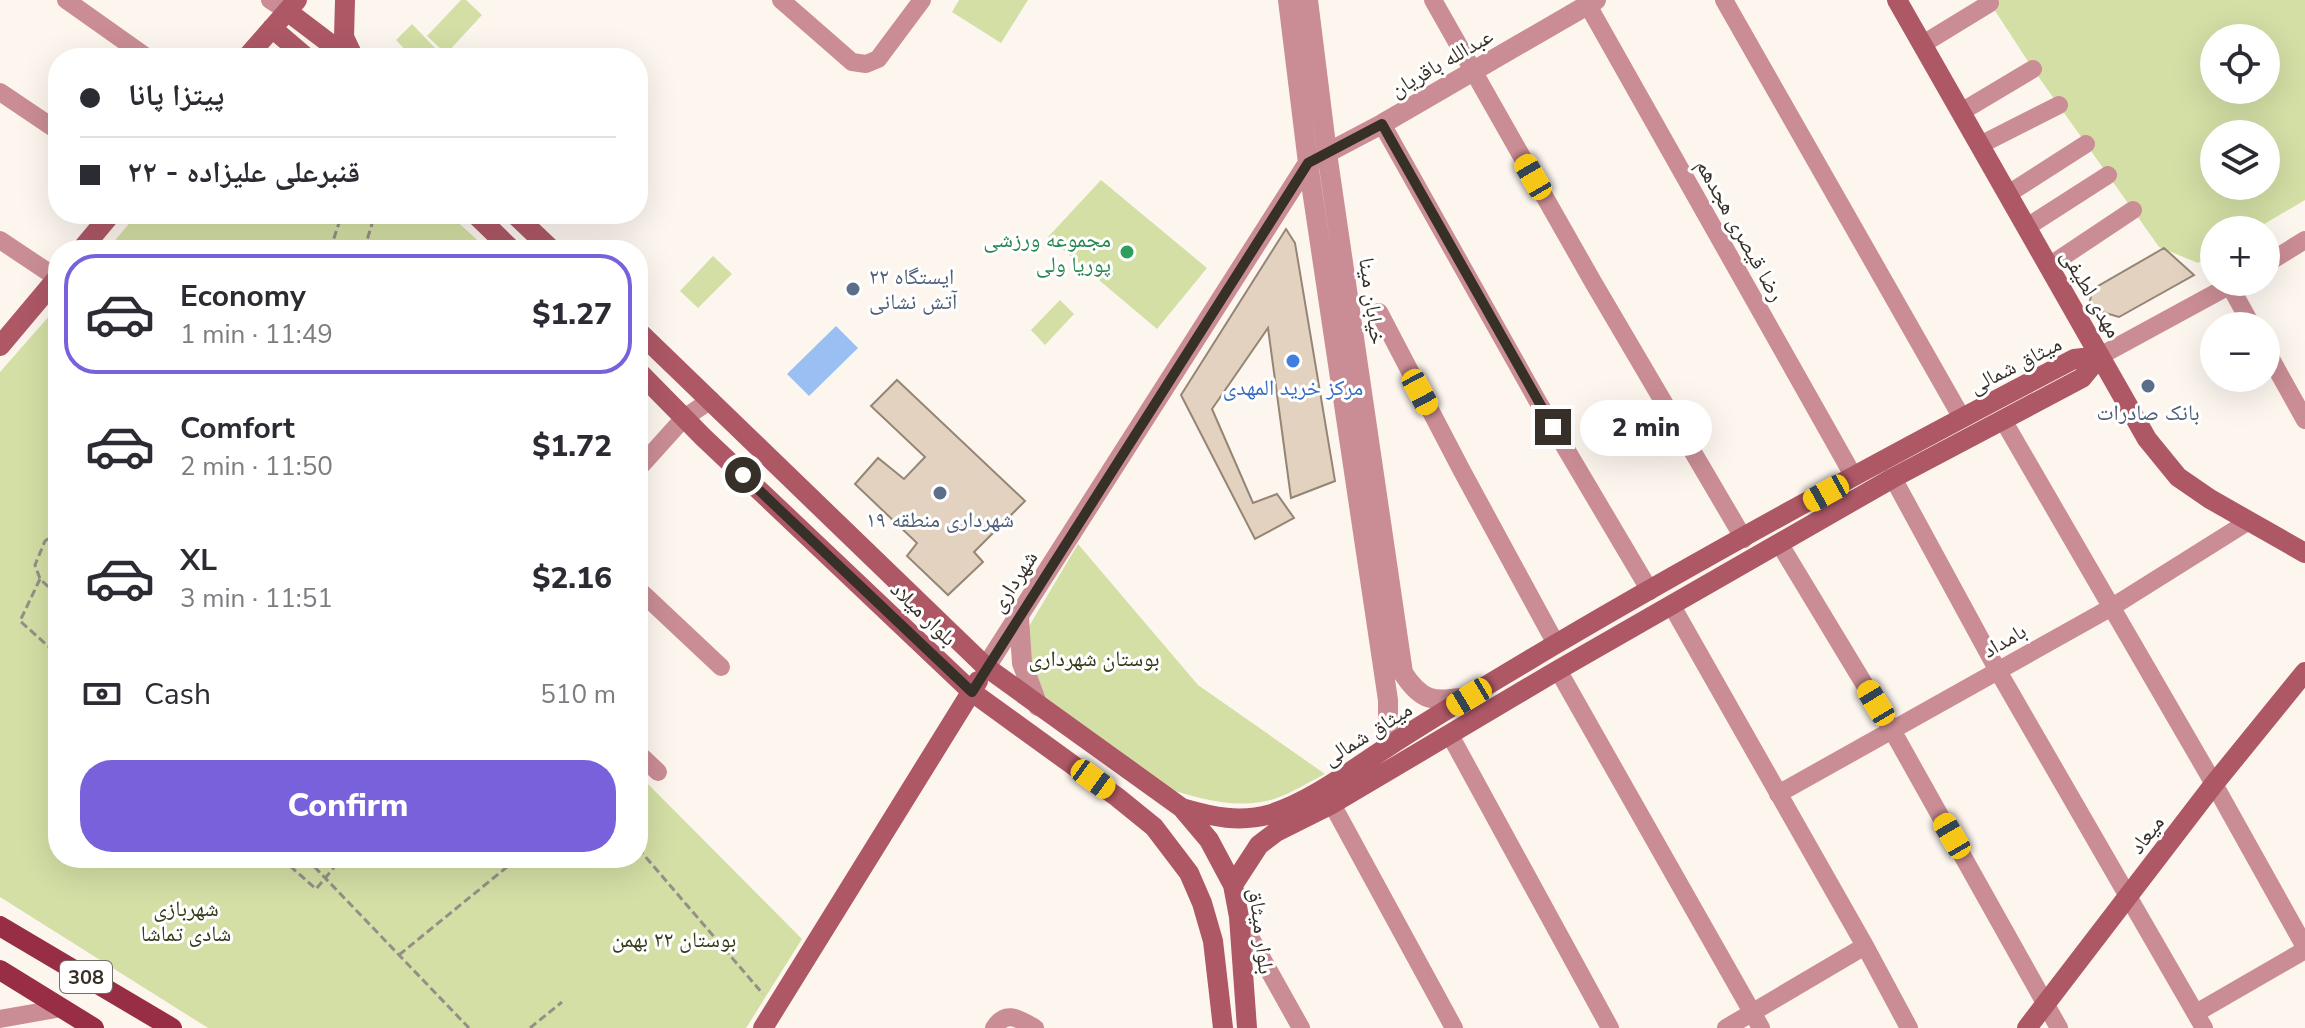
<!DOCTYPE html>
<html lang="en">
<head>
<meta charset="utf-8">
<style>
	:root { --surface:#fff; --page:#f7f7f7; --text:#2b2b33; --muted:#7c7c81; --line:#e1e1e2; --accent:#7961dc }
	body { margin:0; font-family:"Nunito Sans","Noto Naskh Arabic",sans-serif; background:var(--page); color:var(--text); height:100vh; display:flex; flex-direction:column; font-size:30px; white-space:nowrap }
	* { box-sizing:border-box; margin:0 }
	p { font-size:26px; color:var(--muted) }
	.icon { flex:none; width:44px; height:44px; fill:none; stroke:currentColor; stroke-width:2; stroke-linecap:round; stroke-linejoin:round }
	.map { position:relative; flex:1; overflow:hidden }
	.drawer { position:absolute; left:48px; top:240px; width:600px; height:628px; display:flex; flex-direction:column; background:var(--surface); border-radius:32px; box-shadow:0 8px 32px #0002 }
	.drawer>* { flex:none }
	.guide { position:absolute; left:48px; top:48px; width:600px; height:176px; border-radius:32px; box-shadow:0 8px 32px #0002; display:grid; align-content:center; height:176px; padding:0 32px; background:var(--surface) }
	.tools { position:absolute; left:2200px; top:24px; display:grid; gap:16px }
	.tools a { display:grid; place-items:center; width:80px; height:80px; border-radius:50%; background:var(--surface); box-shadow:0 8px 32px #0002; font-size:40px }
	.end { position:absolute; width:36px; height:36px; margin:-18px; border:10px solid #363028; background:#fff; box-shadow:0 0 0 4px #fff }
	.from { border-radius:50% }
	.bubble { position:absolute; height:56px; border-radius:28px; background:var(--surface); box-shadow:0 8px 32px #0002; font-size:26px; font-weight:800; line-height:56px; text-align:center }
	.car { position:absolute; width:24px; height:48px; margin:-24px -12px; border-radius:10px; box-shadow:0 0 6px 2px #0007; background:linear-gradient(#f5c518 24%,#345 0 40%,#f5c518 0 76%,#345 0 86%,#f5c518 0) }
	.guide b { display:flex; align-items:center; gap:28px; height:76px; font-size:30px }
	.guide b+b { border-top:2px solid var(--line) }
	.guide i { width:20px; height:20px; background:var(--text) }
	ul { padding:14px 0 0; list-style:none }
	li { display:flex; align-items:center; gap:24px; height:120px; margin:0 16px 12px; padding:0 16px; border:4px solid transparent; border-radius:32px }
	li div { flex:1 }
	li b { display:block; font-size:30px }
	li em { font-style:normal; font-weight:800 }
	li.current { border-color:var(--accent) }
	li>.icon { width:72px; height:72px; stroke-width:1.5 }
	.pay { display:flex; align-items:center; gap:20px; height:88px; padding:0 32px; font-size:30px }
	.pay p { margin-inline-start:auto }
	.cta { display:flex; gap:16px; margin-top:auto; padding:16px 32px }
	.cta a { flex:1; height:92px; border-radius:32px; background:var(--accent); color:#fff; font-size:32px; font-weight:800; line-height:92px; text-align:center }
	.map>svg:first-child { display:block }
	.green { fill:#d3dfa5; fill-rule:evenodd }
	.water { fill:#9ac0f3 }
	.building { fill:#e3d2c0; stroke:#958574; stroke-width:2 }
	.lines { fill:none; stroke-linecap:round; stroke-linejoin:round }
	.path { stroke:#968f88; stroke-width:3; stroke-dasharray:8 4; stroke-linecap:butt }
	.minor { stroke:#ca8d95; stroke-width:18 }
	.tertiary { stroke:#ca8d95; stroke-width:20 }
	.secondary { stroke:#ae5866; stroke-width:20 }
	.primary { stroke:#982e45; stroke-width:20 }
	.route { stroke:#363028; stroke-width:10 }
	.leisure-dot { fill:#2e9e5b; stroke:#fff; stroke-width:3 }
	.service-dot { fill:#5c6f8a; stroke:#fff; stroke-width:3 }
	.shop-dot { fill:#3f7fe0; stroke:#fff; stroke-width:3 }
	.labels { text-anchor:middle; stroke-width:6; stroke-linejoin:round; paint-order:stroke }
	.shield { fill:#fff; stroke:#726e68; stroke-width:2 }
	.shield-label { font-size:20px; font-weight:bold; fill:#363028 }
	.street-label { font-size:22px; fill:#363028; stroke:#fff }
	.leisure-label { font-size:22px; fill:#27864d; stroke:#fff; text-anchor:end }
	.service-label { font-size:22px; fill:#4e5e75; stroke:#fff }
	.shop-label { font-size:22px; fill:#366cbe; stroke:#fff }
	.park-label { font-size:22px; fill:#343a17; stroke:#fff }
</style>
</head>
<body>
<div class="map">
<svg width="2305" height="1028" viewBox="0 0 2305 1028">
	<rect width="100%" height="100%" fill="#fdf6ef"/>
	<path class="green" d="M461,0H466L482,15L446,54L427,36Z
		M959,0H1028L1001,43L952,12Z
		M1993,0H2305V200L2254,230H2214V253L2198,263L2159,247L2033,69L1990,3ZM2214,38H2266V90H2214ZM2214,134H2266V186H2214Z
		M412,24L439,52L433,58H413L396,40Z
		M1101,180L1207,268L1157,329L1048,237Z
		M137,214H405L409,218L449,214L488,250H107Z
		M713,256L732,274L698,308L680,291Z
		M1060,300L1074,314L1045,345L1031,330Z
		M58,306V858H638V774L802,939L746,1028H208L0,897V372Z
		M1078,544L1198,685L1325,774C1309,782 1292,793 1274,799C1239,810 1198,799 1164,787L1042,696L1030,663L1028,628Z"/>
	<path class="water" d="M836,326L858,348L809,396L787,374Z"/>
	<path class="building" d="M1286,229L1295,243L1335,481L1291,498L1268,328L1212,409L1253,503L1277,494L1294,518L1255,539L1181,395Z
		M2164,248L2194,275L2119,317L2088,308L2093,289Z
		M897,380L1025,501L974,552L983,562L948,595L907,556L917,543L855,484L878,458L904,479L925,457L871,406Z"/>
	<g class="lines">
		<path class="path" d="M330,250L342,214
			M364,250L375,214
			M58,532L45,541L35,565L40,579L58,596
			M40,579L20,621L58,655
			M638,848L763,994
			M281,858L316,889L342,858
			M306,858L469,1028
			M399,955L518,858
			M530,1028L562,1002"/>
		<path class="minor" d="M66,0L148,58
			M270,0L287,11
			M781,0L852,62L866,64L878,59L922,0
			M1433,0L1593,282L1744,539
			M1585,0L1854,477
			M1724,0L1962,418
			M1923,44L1990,3
			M0,92L58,131
			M1961,112L2033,69
			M1382,124L1537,400L1650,591
			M1980,145L2059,105
			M2008,194L2086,144
			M2027,227L2108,175
			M0,240L57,278
			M2266,264L2305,240
			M2049,266L2133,210
			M2230,286L2252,326
			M1379,312L1462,471L1556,644
			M2266,350L2305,420
			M2100,356L2236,282
			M2003,420L2214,784L2305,947
			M638,469L684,418L711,400
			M1893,478L1998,671L2204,1028
			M1779,543L1892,730L2059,1028
			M638,589L721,667
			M1672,606L1865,946L1909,1028
			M1558,670L1761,1028
			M1450,735L1610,1028
			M638,753L658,772
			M1778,794L2112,607L2249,521
			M1332,804L1454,1028
			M1240,919L1301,1028
			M2196,1013L2305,950
			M0,1019L62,1008
			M994,1028C1006,1009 1019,1019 1035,1028
			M1726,1028L1865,946"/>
		<path class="tertiary" d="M1288,0L1308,163L1388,700V746
			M1308,0L1327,153L1403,673C1423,704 1435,701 1469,697
			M1019,618L1022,663L1038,706
			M986,667L1308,163L1382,124L1596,0"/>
		<path class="secondary" d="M345,0L344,37L354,58
			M1897,0L2147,439L2178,477L2210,499L2305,553
			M287,11L349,58
			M272,28L307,58
			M246,58L297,0
			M475,214L512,250
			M514,214L552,250
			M81,250L111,214
			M638,331L986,667L1182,808L1209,840L1233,885L1239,917L1247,1028
			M0,346L58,277
			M638,371L703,437L972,692L1117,797L1154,827L1189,873L1202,903L1213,941L1223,1028
			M1182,808C1213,817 1240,823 1271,814C1312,801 1350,771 1386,748C1441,712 1499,678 1556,644C1726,544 1900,450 2074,359L2100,356
			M1233,885L1259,845L1276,832L1332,804L1558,670L1893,478L2082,378L2100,356
			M763,1028L978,681
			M2027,1028L2214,784L2305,672"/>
		<path class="primary" d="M0,926L172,1028
			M0,970L94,1028"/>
	</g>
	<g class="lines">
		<path class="route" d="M743,475L972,692L1308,163L1382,124L1553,427"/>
	</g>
	<circle class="leisure-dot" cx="1127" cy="252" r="8"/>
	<g class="service-dot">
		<circle cx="853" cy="289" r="8"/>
		<circle cx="2148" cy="386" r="8"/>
		<circle cx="940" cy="493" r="8"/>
	</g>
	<circle class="shop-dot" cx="1293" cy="361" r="8"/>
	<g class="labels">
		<rect class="shield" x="60" y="961" width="52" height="32" rx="6"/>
		<g class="shield-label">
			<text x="86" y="984">308</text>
		</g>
		<g class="street-label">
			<text transform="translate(1441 62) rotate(-30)" y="8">عبدالله باقریان</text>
			<text transform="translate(1741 230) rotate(61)" y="8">رضا قیصری هجدهم</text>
			<text transform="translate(2092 293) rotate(60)" y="8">مهدی لطیفی</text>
			<text transform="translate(1373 301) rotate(82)" y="8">خیابان مینا</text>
			<text transform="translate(2015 364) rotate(-27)" y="8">میثاق شمالی</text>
			<text transform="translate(1013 581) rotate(-57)" y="8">شهرداری</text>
			<text transform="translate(924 613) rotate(44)" y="8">بلوار میلاد</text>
			<text transform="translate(2004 640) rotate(-30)" y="8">بامداد</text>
			<text transform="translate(1367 733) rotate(-32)" y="8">میثاق شمالی</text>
			<text transform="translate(2146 834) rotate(-53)" y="8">میعاد</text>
			<text transform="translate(1262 931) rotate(83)" y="8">بلوار میثاق</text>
		</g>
		<g class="leisure-label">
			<text x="1111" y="247">مجموعه ورزشی<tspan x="1111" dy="25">پوریا ولی</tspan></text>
		</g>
		<g class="service-label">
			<text x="869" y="284" text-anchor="start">ایستگاه ۲۲<tspan x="869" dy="25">آتش نشانی</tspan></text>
			<text x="2148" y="420">بانک صادرات</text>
			<text x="940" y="527">شهرداری منطقه ۱۹</text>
		</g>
		<g class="shop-label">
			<text x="1293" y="395">مرکز خرید المهدی</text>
		</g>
		<g class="park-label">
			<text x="1094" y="666">بوستان شهرداری</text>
			<text x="186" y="916">شهربازی<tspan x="186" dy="25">شادی تماشا</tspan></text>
			<text x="674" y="947">بوستان ۲۲ بهمن</text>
		</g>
	</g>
</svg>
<div class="tools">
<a><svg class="icon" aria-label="locate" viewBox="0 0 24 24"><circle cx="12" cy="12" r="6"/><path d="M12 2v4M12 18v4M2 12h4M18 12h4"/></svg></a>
<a><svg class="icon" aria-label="layers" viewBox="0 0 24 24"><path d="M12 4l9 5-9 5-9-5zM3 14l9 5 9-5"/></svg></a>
<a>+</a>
<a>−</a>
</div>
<i class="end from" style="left:743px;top:475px"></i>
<i class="end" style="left:1553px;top:427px"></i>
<div class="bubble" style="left:1580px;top:400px;width:132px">2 min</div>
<i class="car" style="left:1533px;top:177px;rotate:330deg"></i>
<i class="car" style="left:1420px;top:392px;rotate:152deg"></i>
<i class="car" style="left:1826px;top:493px;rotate:241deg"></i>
<i class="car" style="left:1469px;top:697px;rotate:239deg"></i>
<i class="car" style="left:1876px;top:703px;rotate:329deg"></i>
<i class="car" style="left:1093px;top:779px;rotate:126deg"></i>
<i class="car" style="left:1952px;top:836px;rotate:330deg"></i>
<div class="guide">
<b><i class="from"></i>پیتزا پانا</b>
<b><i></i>قنبرعلی علیزاده - ۲۲</b>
</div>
<section class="drawer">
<ul>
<li class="current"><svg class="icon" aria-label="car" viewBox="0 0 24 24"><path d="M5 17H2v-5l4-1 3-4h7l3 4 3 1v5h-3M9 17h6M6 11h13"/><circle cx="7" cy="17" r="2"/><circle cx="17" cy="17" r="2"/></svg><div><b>Economy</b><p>1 min · 11:49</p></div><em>$1.27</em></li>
<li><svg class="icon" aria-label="car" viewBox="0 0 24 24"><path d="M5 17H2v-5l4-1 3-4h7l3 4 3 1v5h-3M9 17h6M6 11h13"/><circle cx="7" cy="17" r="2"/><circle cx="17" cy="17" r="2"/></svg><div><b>Comfort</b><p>2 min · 11:50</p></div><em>$1.72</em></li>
<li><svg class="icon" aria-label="car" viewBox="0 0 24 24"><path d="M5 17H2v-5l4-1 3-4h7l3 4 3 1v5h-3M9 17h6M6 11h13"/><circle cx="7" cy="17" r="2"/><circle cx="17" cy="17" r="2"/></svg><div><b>XL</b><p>3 min · 11:51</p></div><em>$2.16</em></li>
</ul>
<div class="pay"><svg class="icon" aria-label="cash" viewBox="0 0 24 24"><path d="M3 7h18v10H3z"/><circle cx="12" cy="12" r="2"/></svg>Cash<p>510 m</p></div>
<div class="cta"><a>Confirm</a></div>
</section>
</div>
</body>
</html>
